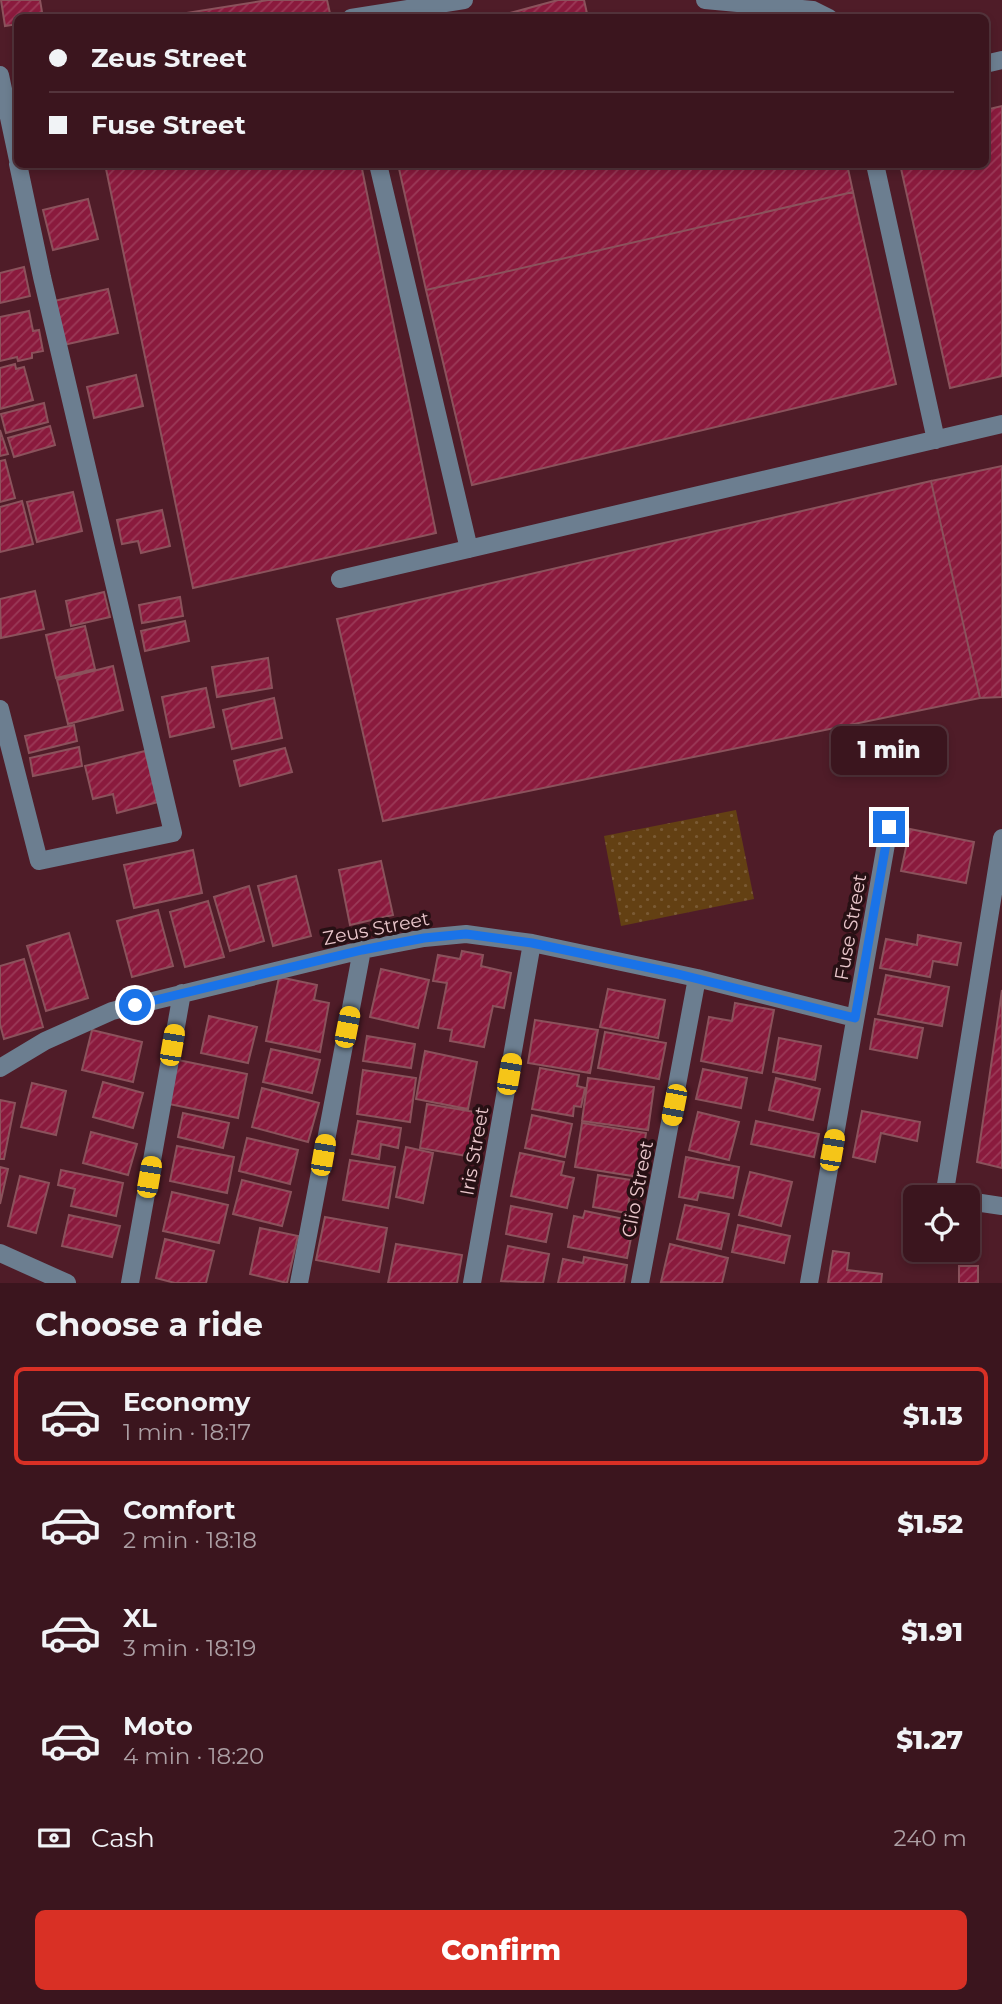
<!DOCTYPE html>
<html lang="en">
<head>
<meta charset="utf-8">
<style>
	:root { --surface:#3b151e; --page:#421e27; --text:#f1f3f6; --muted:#ac9fa4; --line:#54343c; --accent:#d93025 }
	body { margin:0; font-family:Montserrat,sans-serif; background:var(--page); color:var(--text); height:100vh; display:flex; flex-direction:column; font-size:26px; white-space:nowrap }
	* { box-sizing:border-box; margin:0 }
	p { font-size:23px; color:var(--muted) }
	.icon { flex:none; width:38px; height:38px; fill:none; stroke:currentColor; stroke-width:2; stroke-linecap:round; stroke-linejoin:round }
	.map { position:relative; height:1283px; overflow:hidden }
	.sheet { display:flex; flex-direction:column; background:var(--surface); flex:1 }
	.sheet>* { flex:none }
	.guide { position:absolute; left:14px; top:14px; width:975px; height:154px; border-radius:10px; box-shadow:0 4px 10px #0003,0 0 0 2px var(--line); display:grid; align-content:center; height:154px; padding:0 35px; background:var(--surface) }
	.tools { position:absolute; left:903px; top:1185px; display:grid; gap:14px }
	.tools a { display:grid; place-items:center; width:77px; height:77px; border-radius:10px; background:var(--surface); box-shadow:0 4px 10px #0003,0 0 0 2px var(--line); font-size:35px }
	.end { position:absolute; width:32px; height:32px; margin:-16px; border:9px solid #1a73e8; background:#fff; box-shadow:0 0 0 4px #fff }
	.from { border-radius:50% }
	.bubble { position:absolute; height:49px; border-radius:10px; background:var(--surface); box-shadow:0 4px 10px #0003,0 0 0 2px var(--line); font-size:23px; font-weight:800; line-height:49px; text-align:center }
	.car { position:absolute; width:21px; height:42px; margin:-21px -10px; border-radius:9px; box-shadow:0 0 5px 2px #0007; background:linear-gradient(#f5c518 24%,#345 0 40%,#f5c518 0 76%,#345 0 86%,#f5c518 0) }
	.guide b { display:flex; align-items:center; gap:24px; height:66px; font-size:26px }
	.guide b+b { border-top:2px solid var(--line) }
	.guide i { width:18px; height:18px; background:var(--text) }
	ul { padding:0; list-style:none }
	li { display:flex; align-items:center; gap:21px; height:98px; margin:0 14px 10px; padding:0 21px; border:4px solid transparent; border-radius:10px }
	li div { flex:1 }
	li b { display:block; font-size:26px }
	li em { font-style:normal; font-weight:800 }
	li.selected { border-color:var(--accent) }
	li>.icon { width:63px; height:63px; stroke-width:1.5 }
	h2 { padding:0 35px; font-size:32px; line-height:84px }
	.pay { display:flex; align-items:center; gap:18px; height:77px; padding:0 35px; font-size:26px }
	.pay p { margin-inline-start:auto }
	.primary-button { display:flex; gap:14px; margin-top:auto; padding:14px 35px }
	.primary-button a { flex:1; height:80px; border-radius:10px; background:var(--accent); color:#fff; font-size:28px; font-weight:800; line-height:80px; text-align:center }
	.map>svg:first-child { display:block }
	.park { fill:url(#park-dots) }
	.building { fill:url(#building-hatch); stroke:#8b525c; stroke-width:2 }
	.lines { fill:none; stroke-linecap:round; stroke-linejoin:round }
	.minor { stroke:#6c7e90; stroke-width:18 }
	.route { stroke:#1a73e8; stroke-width:9 }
	.labels { text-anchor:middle; stroke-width:7; stroke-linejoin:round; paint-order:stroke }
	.street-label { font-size:19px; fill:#eac7cc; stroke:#271014 }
</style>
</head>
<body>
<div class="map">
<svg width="1002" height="1283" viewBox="0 0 1002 1283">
	<defs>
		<pattern id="park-dots" width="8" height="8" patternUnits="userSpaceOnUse" patternTransform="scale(1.75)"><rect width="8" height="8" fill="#634013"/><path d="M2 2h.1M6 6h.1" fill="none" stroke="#7a5a34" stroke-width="1.8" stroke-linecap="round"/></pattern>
		<pattern id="building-hatch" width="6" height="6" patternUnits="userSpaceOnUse" patternTransform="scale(1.75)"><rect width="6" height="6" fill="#8a1a3d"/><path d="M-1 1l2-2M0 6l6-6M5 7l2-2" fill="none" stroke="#9b3a58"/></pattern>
	</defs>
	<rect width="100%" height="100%" fill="#4f1c28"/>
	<path class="park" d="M736,810L754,899L621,926L604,836Z"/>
	<path class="building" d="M1,0H40L43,18H18V24L5,26Z
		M268,0H327L331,18H155Z
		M558,0H584L588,18H492Z
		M1002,106V376L950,388L900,164H985V110Z
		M105,164H361L436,533L193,588Z
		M398,164H847L853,192L426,290Z
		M853,192L896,384L472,485L426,290Z
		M88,199L98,239L53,250L43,210Z
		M24,267L30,296L0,303V273Z
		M108,289L118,333L63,345L54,301Z
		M29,311L33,331L39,330L43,351L32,353V358L18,361L17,357L0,361V317Z
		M15,364L16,369L24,367L33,400L0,409V368Z
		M136,375L143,406L94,418L87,387Z
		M44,403L48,422L6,433L1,414Z
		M50,426L55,445L14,457L8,438Z
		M0,430L8,454L0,456Z
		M5,460L15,498L0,502V461Z
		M1002,466V697L980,698L931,481Z
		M931,481L980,698L383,821L337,619Z
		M73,492L82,531L37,542L27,502Z
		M22,501L33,544L0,552V507Z
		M162,510L170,546L141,553L138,541L122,544L117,520Z
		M35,591L44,629L1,638L0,599Z
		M104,592L110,617L71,626L66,601Z
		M180,597L183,616L142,623L139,605Z
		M185,621L189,641L145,651L141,631Z
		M85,626L95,669L56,678L46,635Z
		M268,658L272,688L217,697L212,667Z
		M113,666L123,710L68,724L57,680Z
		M206,688L214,727L170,737L162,697Z
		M274,698L282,738L232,749L223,710Z
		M74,725L77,741L29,753L25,736Z
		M79,747L82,766L33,776L30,758Z
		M285,748L292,772L240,786L234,761Z
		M145,751L158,802L117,813L113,794L93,799L85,766Z
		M910,829L974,842L966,883L901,871Z
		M193,850L202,893L134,908L124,865Z
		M381,861L393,915L350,925L339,870Z
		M296,876L311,936L273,946L258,886Z
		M249,886L264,941L230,951L214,897Z
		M208,901L224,957L185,967L170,912Z
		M158,910L173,966L132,977L117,921Z
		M69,933L88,998L46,1011L27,946Z
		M918,935L961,943L957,965L933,961L930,977L880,968L886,939L917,945Z
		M462,951L483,955L481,966L511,973L504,1008L493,1006L484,1047L450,1041L452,1030L438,1028L447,983L433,981L438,955L460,959Z
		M24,959L43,1027L4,1039L0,1024V966Z
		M381,969L429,980L418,1028L370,1017Z
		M886,975L949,987L942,1026L878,1014Z
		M279,977L317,985L314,1000L329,1003L320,1052L266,1041Z
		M608,989L665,1000L658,1038L600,1027Z
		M1002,990V1168L977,1162Z
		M735,1003L774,1010L762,1073L701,1061L709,1017L732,1021Z
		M209,1016L257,1027L248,1063L201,1053Z
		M875,1019L923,1028L917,1058L870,1049Z
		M535,1020L598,1030L590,1073L528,1063Z
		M92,1030L142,1042L133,1082L82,1070Z
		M605,1032L666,1043L659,1079L598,1068Z
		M367,1036L415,1044L411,1068L363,1061Z
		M779,1038L821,1046L815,1080L773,1072Z
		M271,1049L320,1060L312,1093L263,1082Z
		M425,1051L477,1062L468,1109L416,1099Z
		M178,1060L247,1074L238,1118L169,1104Z
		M540,1068L579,1075L577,1086L585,1088L581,1107L574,1106L573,1116L532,1109Z
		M703,1069L747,1078L741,1108L696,1099Z
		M363,1070L416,1078L410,1122L357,1114Z
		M588,1078L654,1087L648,1130L582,1121Z
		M776,1078L820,1089L813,1120L769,1110Z
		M103,1082L143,1093L133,1128L93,1117Z
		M32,1083L66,1091L56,1135L21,1127Z
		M262,1088L319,1103L308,1142L252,1127Z
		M0,1100L15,1103L4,1159H0Z
		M427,1104L481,1113L473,1157L420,1148Z
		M862,1111L920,1122L917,1141L881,1133L875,1162L853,1157Z
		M698,1112L739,1122L729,1160L689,1150Z
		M183,1113L229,1123L223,1148L178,1137Z
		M532,1115L572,1124L565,1157L525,1148Z
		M358,1121L401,1128L398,1148L381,1144L379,1159L352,1154Z
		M756,1121L819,1134L814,1157L751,1144Z
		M582,1123L646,1133L639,1177L575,1167Z
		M91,1132L137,1144L128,1175L83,1163Z
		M247,1138L298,1150L290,1184L239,1171Z
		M177,1146L234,1157L227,1193L170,1181Z
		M406,1147L433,1153L423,1203L396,1197Z
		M520,1153L564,1162L561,1175L574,1178L567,1208L511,1196Z
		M686,1157L739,1167L733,1198L699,1192L697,1200L679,1197Z
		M350,1160L395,1167L388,1208L343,1200Z
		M0,1167L8,1169L0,1204Z
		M61,1170L123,1183L116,1216L71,1206L75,1189L58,1185Z
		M750,1172L792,1182L781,1226L739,1215Z
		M598,1175L632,1180L627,1213L593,1207Z
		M20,1176L49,1183L36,1233L8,1226Z
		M242,1180L291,1192L282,1226L233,1214Z
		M172,1192L228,1205L219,1243L163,1231Z
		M685,1205L729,1214L721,1249L677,1239Z
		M511,1206L552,1214L546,1242L506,1234Z
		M585,1211L624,1219L622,1226L633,1228L627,1258L568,1247L574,1216L583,1218Z
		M69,1215L120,1226L112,1257L62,1246Z
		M325,1217L387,1228L379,1272L316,1260Z
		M738,1225L790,1236L784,1263L732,1252Z
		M260,1228L298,1236L287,1283L250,1274Z
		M165,1239L214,1251L206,1283H175L156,1278Z
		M396,1244L462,1255L457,1283H388Z
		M670,1244L728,1258L722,1283L661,1282Z
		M508,1246L549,1254L543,1283L501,1281Z
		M833,1251L849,1253L847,1270L882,1274L881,1283H828Z
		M584,1257L627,1265L624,1283H558L563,1259L583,1263Z
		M959,1266H978V1283H959Z"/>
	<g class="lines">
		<path class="minor" d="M705,0L813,10L829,18
			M351,18L464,0
			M985,64L1002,60
			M0,75L18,160
			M378,164L469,549
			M875,164L936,440
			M340,579L1002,424
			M0,709L39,861L173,833L42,277L18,164
			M0,1068L45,1041L112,1011L362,950L424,938L466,934L532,943L697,978L855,1018
			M946,1197H944L1002,838
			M968,1201L1002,1206
			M0,1253L67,1283
			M130,1283L182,993
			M299,1283L362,950
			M472,1283L532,943
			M640,1283L697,978
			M809,1283L889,827"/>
	</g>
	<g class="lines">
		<path class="route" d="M135,1005L362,950L424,938L466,934L532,943L674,973L855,1018L889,827"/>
	</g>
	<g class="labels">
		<g class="street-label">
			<text transform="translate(850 927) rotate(-80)" y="7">Fuse Street</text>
			<text transform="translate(376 928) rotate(-11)" y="7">Zeus Street</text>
			<text transform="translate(474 1151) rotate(-80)" y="7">Iris Street</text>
			<text transform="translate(637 1189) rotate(-79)" y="7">Clio Street</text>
		</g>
	</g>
</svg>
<div class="tools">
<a><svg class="icon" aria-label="locate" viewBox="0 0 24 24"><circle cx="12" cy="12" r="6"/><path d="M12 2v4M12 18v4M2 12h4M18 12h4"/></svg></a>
</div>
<i class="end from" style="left:135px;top:1005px"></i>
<i class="end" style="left:889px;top:827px"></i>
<div class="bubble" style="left:831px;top:726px;width:116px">1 min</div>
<i class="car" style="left:347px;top:1027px;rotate:11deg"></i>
<i class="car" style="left:172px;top:1045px;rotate:10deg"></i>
<i class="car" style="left:509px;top:1074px;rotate:10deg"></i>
<i class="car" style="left:674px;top:1105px;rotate:191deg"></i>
<i class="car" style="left:832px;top:1150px;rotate:10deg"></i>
<i class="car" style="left:323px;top:1155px;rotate:10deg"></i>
<i class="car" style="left:149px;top:1177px;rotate:10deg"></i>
<div class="guide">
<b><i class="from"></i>Zeus Street</b>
<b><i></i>Fuse Street</b>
</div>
</div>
<section class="sheet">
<h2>Choose a ride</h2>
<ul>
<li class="selected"><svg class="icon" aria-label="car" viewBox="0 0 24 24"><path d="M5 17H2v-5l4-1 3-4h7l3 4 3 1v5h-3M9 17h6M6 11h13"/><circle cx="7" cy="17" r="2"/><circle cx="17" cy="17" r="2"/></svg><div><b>Economy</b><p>1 min · 18:17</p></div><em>$1.13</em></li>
<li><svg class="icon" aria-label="car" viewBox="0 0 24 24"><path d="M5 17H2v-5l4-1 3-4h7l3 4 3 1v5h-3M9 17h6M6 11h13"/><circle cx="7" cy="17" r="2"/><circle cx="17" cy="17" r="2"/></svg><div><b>Comfort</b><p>2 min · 18:18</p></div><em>$1.52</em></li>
<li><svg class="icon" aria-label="car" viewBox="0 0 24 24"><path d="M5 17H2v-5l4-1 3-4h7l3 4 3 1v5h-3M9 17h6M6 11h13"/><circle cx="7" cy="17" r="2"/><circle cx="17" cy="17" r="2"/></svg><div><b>XL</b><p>3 min · 18:19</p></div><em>$1.91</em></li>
<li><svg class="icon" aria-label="car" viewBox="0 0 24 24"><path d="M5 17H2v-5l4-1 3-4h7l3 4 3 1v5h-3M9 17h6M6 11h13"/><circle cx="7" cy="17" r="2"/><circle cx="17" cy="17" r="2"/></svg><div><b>Moto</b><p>4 min · 18:20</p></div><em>$1.27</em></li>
</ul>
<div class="pay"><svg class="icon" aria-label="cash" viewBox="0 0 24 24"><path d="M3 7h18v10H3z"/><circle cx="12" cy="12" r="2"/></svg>Cash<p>240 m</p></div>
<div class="primary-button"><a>Confirm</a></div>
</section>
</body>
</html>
